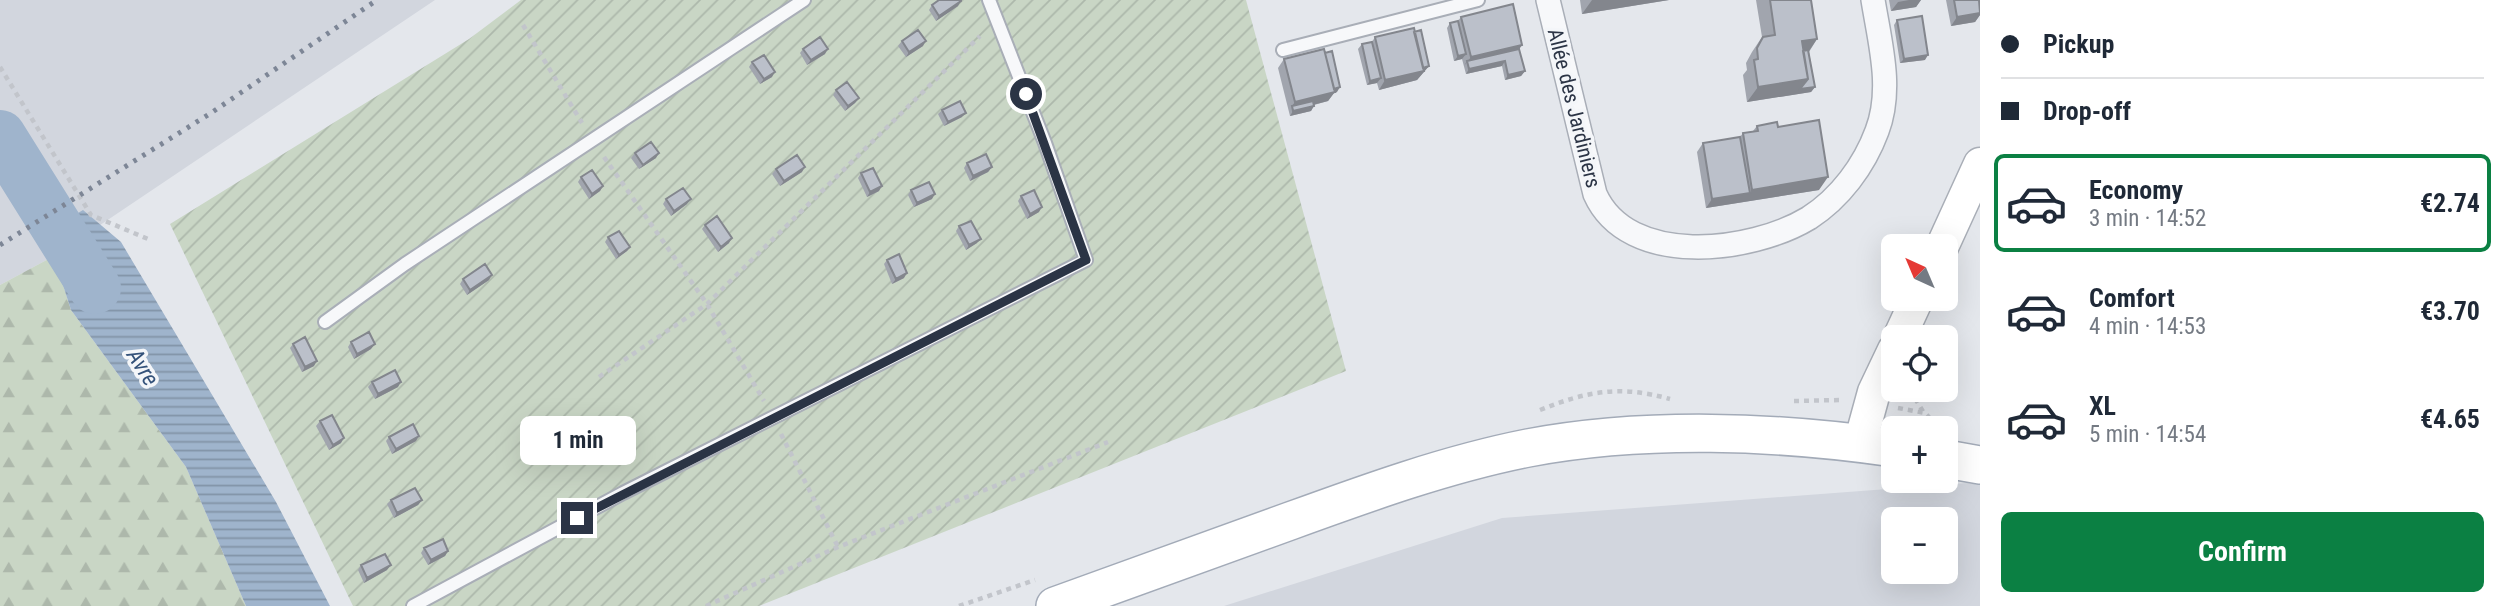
<!DOCTYPE html>
<html lang="en">
<head>
<meta charset="utf-8">
<style>
	:root { --surface:#fff; --page:#f2f2f3; --text:#1f2937; --muted:#747a83; --line:#e0e1e3; --accent:#0b8043 }
	body { margin:0; font-family:"Roboto Condensed",sans-serif; background:var(--page); color:var(--text); height:100vh; display:flex; flex-direction:column; font-size:26px; white-space:nowrap }
	* { box-sizing:border-box; margin:0 }
	p { font-size:23px; color:var(--muted) }
	.icon { flex:none; width:38px; height:38px; fill:none; stroke:currentColor; stroke-width:2; stroke-linecap:round; stroke-linejoin:round }
	.map { position:relative; flex:1; overflow:hidden }
	.details { display:flex; flex-direction:column; background:var(--surface); width:525px }
	.details>* { flex:none }
	.guide { display:grid; align-content:center; height:154px; padding:0 21px; background:var(--surface) }
	.needle { width:46px; rotate:316deg }
	.fabs { position:absolute; left:1881px; top:234px; display:grid; gap:14px }
	.fabs a { display:grid; place-items:center; width:77px; height:77px; border-radius:10px; background:var(--surface); box-shadow:0 7px 28px #0002; font-size:35px }
	.end { position:absolute; width:32px; height:32px; margin:-16px; border:9px solid #2b3445; background:#fff; box-shadow:0 0 0 4px #fff }
	.from { border-radius:50% }
	.bubble { position:absolute; height:49px; border-radius:10px; background:var(--surface); box-shadow:0 7px 28px #0002; font-size:23px; font-weight:700; line-height:49px; text-align:center }
	.guide b { display:flex; align-items:center; gap:24px; height:66px; font-size:26px }
	.guide b+b { border-top:2px solid var(--line) }
	.guide i { width:18px; height:18px; background:var(--text) }
	ul { padding:0; list-style:none }
	li { display:flex; align-items:center; gap:21px; height:98px; margin:0 14px 10px; padding:0 7px; border:4px solid transparent; border-radius:10px }
	li div { flex:1 }
	li b { display:block; font-size:26px }
	li em { font-style:normal; font-weight:700 }
	li.active { border-color:var(--accent) }
	li>.icon { width:63px; height:63px; stroke-width:1.5 }
	.button { display:flex; gap:14px; margin-top:auto; padding:14px 21px }
	.button a { flex:1; height:80px; border-radius:10px; background:var(--accent); color:#fff; font-size:28px; font-weight:700; line-height:80px; text-align:center }
	main { display:flex; flex:1; min-height:0 }
	.map>svg:first-child { display:block }
	.built { fill:#d2d6de; fill-rule:evenodd }
	.forest { fill:url(#forest-firs) }
	.garden { fill:url(#garden-furrows) }
	.water { fill:url(#water-rules) }
	.lines { fill:none; stroke-linecap:round; stroke-linejoin:round }
	.river { stroke:#9fb4cc; stroke-width:52 }
	.lane-casing { stroke:#a9aeb7; stroke-width:16 }
	.street-casing { stroke:#a9aeb7; stroke-width:26 }
	.secondary-casing { stroke:#a9aeb7; stroke-width:35 }
	.primary-casing { stroke:#a3abb8; stroke-width:40 }
	.path { stroke:#c2c5cb; stroke-width:4.5; stroke-dasharray:5 5; stroke-linecap:butt }
	.lane { stroke:#f7f8fa; stroke-width:12 }
	.street { stroke:#f7f8fa; stroke-width:23 }
	.secondary { stroke:#fff; stroke-width:32 }
	.primary { stroke:#fff; stroke-width:37 }
	.rail { stroke:#7d8696; stroke-width:5; stroke-dasharray:3.5 7; stroke-linecap:butt }
	.wall { fill:#a1a5ae }
	.shaded-wall { fill:#83868d }
	.building { fill:#bbc0ca; stroke:#83868d; stroke-width:2 }
	.route { stroke:#2b3445; stroke-width:9 }
	.labels { text-anchor:middle; stroke-width:7; stroke-linejoin:round; paint-order:stroke }
	.street-label { font-size:21px; fill:#2b3445; stroke:#f4f6f9 }
	.water-label { font-size:23px; font-style:italic; fill:#34527a; stroke:#f4f6f9 }
</style>
</head>
<body>
<main>
<div class="map">
<svg width="1980" height="606" viewBox="0 0 1980 606">
	<defs>
		<pattern id="forest-firs" width="22" height="20" patternUnits="userSpaceOnUse" patternTransform="scale(1.75)"><rect width="22" height="20" fill="#c9d6c5"/><path d="M5 1l3.5 6h-7zM16 11l3.5 6h-7z" fill="#adb8ab"/></pattern>
		<pattern id="garden-furrows" width="10" height="10" patternUnits="userSpaceOnUse" patternTransform="scale(1.75)"><rect width="10" height="10" fill="#c9d6c5"/><path d="M-1 1l2-2M0 10L10 0M9 11l2-2" fill="none" stroke="#adb8ab"/></pattern>
		<pattern id="water-rules" width="6" height="5" patternUnits="userSpaceOnUse" patternTransform="scale(1.75)"><rect width="6" height="5" fill="#9fb4cc"/><path d="M0 2.5h6" fill="none" stroke="#8293a7"/></pattern>
	</defs>
	<rect width="100%" height="100%" fill="#e4e7ec"/>
	<path class="built" d="M0,0H435L54,256L0,285Z
		M1967,483L1980,485V606H1224L1502,518ZM1894,520H1946V572H1894Z"/>
	<path class="forest" d="M54,256L71,310L186,467L246,606H0V285Z"/>
	<path class="garden" d="M521,0H1246L1346,371L759,606H353L170,224L469,39Z"/>
	<path class="water" d="M83,210L121,242L276,502L330,606H246L186,467L71,310L46,232Z"/>
	<g class="lines">
		<path class="river" d="M0,136L95,288"/>
		<g class="lane-casing">
			<path id="lane" d="M1283,50L1478,0
				M325,322L405,264L804,0
				M413,606L623,493L1086,260L1045,143L989,0"/>
		</g>
		<g class="street-casing">
			<path id="street" d="M1548,0L1595,194C1628,268 1751,253 1809,218C1840,198 1864,166 1877,131C1893,89 1880,43 1873,0"/>
		</g>
		<g class="secondary-casing">
			<path id="secondary" d="M1942,247L1980,164
				M1899,338L1917,299
				M1860,443L1874,392L1894,350"/>
		</g>
		<g class="primary-casing">
			<path id="primary" d="M1946,459L1980,465
				M1055,606C1133,578 1211,549 1290,521C1367,493 1447,464 1528,448C1645,426 1777,431 1894,448"/>
		</g>
		<path class="path" d="M523,25L582,123
			M0,67L91,215L148,239
			M604,157L707,304L764,401
			M599,377L707,304L980,36
			M1910,390L1924,413
			M1794,401L1841,400
			M1898,408L1925,413L1939,428
			M1540,410C1587,391 1620,385 1670,399
			M781,434L838,547
			M706,606L838,547L1108,442
			M959,606L1035,580"/>
		<use href="#lane" class="lane"/>
		<use href="#street" class="street"/>
		<use href="#secondary" class="secondary"/>
		<use href="#primary" class="primary"/>
		<path class="rail" d="M0,245L211,113L377,0"/>
	</g>
	<path class="wall" d="M1580,0H1669L1582,14Z
		M1756,0H1811L1817,39L1809,52L1815,87L1811,92L1747,102L1743,75L1747,70L1746,63L1752,52L1762,37Z
		M1889,0H1921L1916,7L1891,11Z
		M1946,0H1979L1980,15L1975,22L1951,26Z
		M932,5L958,6L936,21L929,10Z
		M1461,17L1519,49L1525,71L1521,76L1505,80L1502,66L1466,74L1462,59L1454,61L1447,28L1450,23L1458,21Z
		M1897,20L1925,60L1900,63L1894,25Z
		M1375,37L1429,66L1417,80L1379,90L1377,83L1367,85L1358,49L1362,44L1372,42Z
		M902,41L923,46L906,57L898,46Z
		M803,49L825,54L807,65L800,53Z
		M1284,59L1337,92L1334,93L1328,101L1314,105L1311,111L1290,116L1278,68Z
		M752,62L772,77L760,84L749,67Z
		M836,90L859,98L855,103L845,111L833,95Z
		M942,110L962,117L944,126L938,114Z
		M1757,126L1778,127L1819,190L1706,208L1697,152L1703,143L1740,137L1743,133L1753,131Z
		M635,153L656,158L639,169L631,158Z
		M967,163L992,167L988,172L970,181L964,168Z
		M776,169L802,172L780,186L772,174Z
		M861,173L879,191L867,197L858,178Z
		M581,177L603,186L600,191L589,199L578,182Z
		M911,190L932,199L914,207L908,195Z
		M1021,196L1039,212L1027,219L1018,201Z
		M666,199L687,204L671,216L663,204Z
		M705,225L729,243L718,252L702,229Z
		M959,226L977,243L966,250L956,231Z
		M608,237L630,247L627,251L616,259L605,242Z
		M887,260L904,278L892,284L884,264Z
		M463,279L489,280L467,295L460,284Z
		M351,342L371,349L354,359L348,347Z
		M293,344L314,366L302,372L290,348Z
		M372,382L398,387L375,399L368,387Z
		M320,421L341,443L329,450L316,426Z
		M389,437L416,441L392,454L386,441Z
		M600,441L633,447L629,452L606,464L596,446Z
		M391,500H422L418,505L394,518L387,504Z
		M424,548L448,551L445,556L428,565L421,553Z
		M361,565L387,570L364,583L358,570Z"/>
	<path class="shaded-wall" d="M1592,0H1669L1582,14Z
		M1909,0H1921L1916,7L1891,11L1898,2Z
		M961,1L958,6L936,21L939,16Z
		M1980,13V15L1975,22L1951,26L1957,17Z
		M1817,39L1807,54L1795,56L1802,41Z
		M926,41L923,46L906,57L909,52Z
		M1522,45L1516,54L1467,61L1464,66L1471,57Z
		M828,49L825,54L807,65L811,60Z
		M1466,54L1462,59L1454,61L1458,56Z
		M1928,55L1925,60L1900,63L1904,59Z
		M1505,61L1502,66L1466,74L1469,69Z
		M1429,66L1417,80L1379,90L1385,80L1419,68Z
		M1525,71L1521,76L1505,80L1508,75Z
		M775,72L772,77L760,84L764,79Z
		M1381,78L1377,83L1367,85L1370,81Z
		M1808,79L1815,87L1811,92L1747,102L1758,87Z
		M1340,87L1337,92L1334,93L1328,101L1293,110L1292,106L1295,102Z
		M859,98L855,103L845,111L848,106Z
		M1314,106L1311,111L1290,116L1293,111Z
		M966,113L962,117L944,126L948,122Z
		M659,153L656,158L639,169L643,165Z
		M805,167L802,172L780,186L784,181Z
		M992,167L988,172L970,181L973,176Z
		M1828,177L1819,190L1706,208L1712,199L1750,193L1752,190Z
		M603,186L600,191L589,199L592,194Z
		M882,186L879,191L867,197L870,192Z
		M935,194L932,199L914,207L917,203Z
		M691,199L687,204L671,216L674,211Z
		M1042,207L1039,212L1027,219L1030,214Z
		M732,238L729,243L718,252L721,247Z
		M981,239L977,243L966,250L969,245Z
		M630,247L627,251L616,259L619,255Z
		M907,273L904,278L892,284L896,279Z
		M492,275L489,280L467,295L470,290Z
		M375,344L371,349L354,359L357,354Z
		M317,361L314,366L302,372L305,367Z
		M401,382L398,387L375,399L378,394Z
		M419,436L416,441L392,454L396,449Z
		M344,438L341,443L329,450L333,445Z
		M633,447L629,452L606,464L609,459Z
		M422,500L418,505L394,518L397,513Z
		M448,551L445,556L428,565L431,560Z
		M391,565L387,570L364,583L367,578Z"/>
	<path class="building" d="M939,0H961V1L939,16L932,5Z
		M1770,0H1811L1817,39L1802,41L1808,79L1758,87L1754,60L1758,59L1757,48L1763,37L1775,35Z
		M1954,0H1979L1980,13L1957,17Z
		M1513,4L1522,45L1471,57L1461,17Z
		M1922,16L1928,55L1904,59L1897,20Z
		M1458,21L1466,54L1458,56L1450,23Z
		M1414,28L1424,71L1385,80L1375,37Z
		M918,30L926,41L909,52L902,41Z
		M1421,30L1429,66L1423,68L1414,32Z
		M820,37L828,49L811,60L803,49Z
		M1372,42L1381,78L1370,81L1362,44Z
		M1324,49L1335,92L1295,102L1284,59Z
		M1519,49L1525,71L1508,75L1505,61L1469,69L1467,61Z
		M1808,50L1815,87L1800,89L1808,79L1803,51Z
		M1332,51L1340,87L1334,89L1325,53Z
		M764,55L775,72L764,79L752,62Z
		M847,82L859,98L848,106L836,90Z
		M960,101L966,113L948,122L942,110Z
		M1313,101L1314,106L1293,111L1292,106Z
		M1819,120L1828,177L1752,190L1743,133L1758,131L1757,126L1777,122L1778,127Z
		M1740,137L1750,193L1712,199L1703,143Z
		M651,142L659,153L643,165L635,153Z
		M986,154L992,167L973,176L967,163Z
		M797,155L805,167L784,181L776,169Z
		M873,168L882,186L870,192L861,173Z
		M592,170L603,186L592,194L581,177Z
		M929,182L935,194L917,203L911,190Z
		M683,188L691,199L674,211L666,199Z
		M1034,190L1042,207L1030,214L1021,196Z
		M717,216L732,238L721,247L705,225Z
		M971,221L981,239L969,245L959,226Z
		M619,231L630,247L619,255L608,237Z
		M899,254L907,273L896,279L887,260Z
		M485,264L492,275L470,290L463,279Z
		M369,332L375,344L357,354L351,342Z
		M305,337L317,361L305,367L293,344Z
		M395,370L401,382L378,394L372,382Z
		M332,415L344,438L333,445L320,421Z
		M413,424L419,436L396,449L389,437Z
		M624,429L633,447L609,459L600,441Z
		M415,488L422,500L397,513L391,500Z
		M443,539L448,551L431,560L424,548Z
		M385,554L391,565L367,578L361,565Z"/>
	<g class="lines">
		<path class="route" d="M577,518L1086,260L1026,94"/>
	</g>
	<g class="labels">
		<g class="street-label">
			<text transform="translate(1574 108) rotate(76)" y="7">Allée des Jardiniers</text>
		</g>
		<g class="water-label">
			<text transform="translate(143 367) rotate(58)" y="8">Avre</text>
		</g>
	</g>
</svg>
<div class="fabs">
<a><svg class="needle" viewBox="-14 -14 28 28"><path d="M0-13l5 13h-10z" fill="#e53935"/><path d="M0 13l5-13h-10z" fill="#747a83"/></svg></a>
<a><svg class="icon" aria-label="locate" viewBox="0 0 24 24"><circle cx="12" cy="12" r="6"/><path d="M12 2v4M12 18v4M2 12h4M18 12h4"/></svg></a>
<a>+</a>
<a>−</a>
</div>
<i class="end from" style="left:1026px;top:94px"></i>
<i class="end" style="left:577px;top:518px"></i>
<div class="bubble" style="left:520px;top:416px;width:116px">1 min</div>
</div>
<section class="details">
<div class="guide">
<b><i class="from"></i>Pickup</b>
<b><i></i>Drop-off</b>
</div>
<ul>
<li class="active"><svg class="icon" aria-label="car" viewBox="0 0 24 24"><path d="M5 17H2v-5l4-1 3-4h7l3 4 3 1v5h-3M9 17h6M6 11h13"/><circle cx="7" cy="17" r="2"/><circle cx="17" cy="17" r="2"/></svg><div><b>Economy</b><p>3 min · 14:52</p></div><em>€2.74</em></li>
<li><svg class="icon" aria-label="car" viewBox="0 0 24 24"><path d="M5 17H2v-5l4-1 3-4h7l3 4 3 1v5h-3M9 17h6M6 11h13"/><circle cx="7" cy="17" r="2"/><circle cx="17" cy="17" r="2"/></svg><div><b>Comfort</b><p>4 min · 14:53</p></div><em>€3.70</em></li>
<li><svg class="icon" aria-label="car" viewBox="0 0 24 24"><path d="M5 17H2v-5l4-1 3-4h7l3 4 3 1v5h-3M9 17h6M6 11h13"/><circle cx="7" cy="17" r="2"/><circle cx="17" cy="17" r="2"/></svg><div><b>XL</b><p>5 min · 14:54</p></div><em>€4.65</em></li>
</ul>
<div class="button"><a>Confirm</a></div>
</section>
</main>
</body>
</html>
